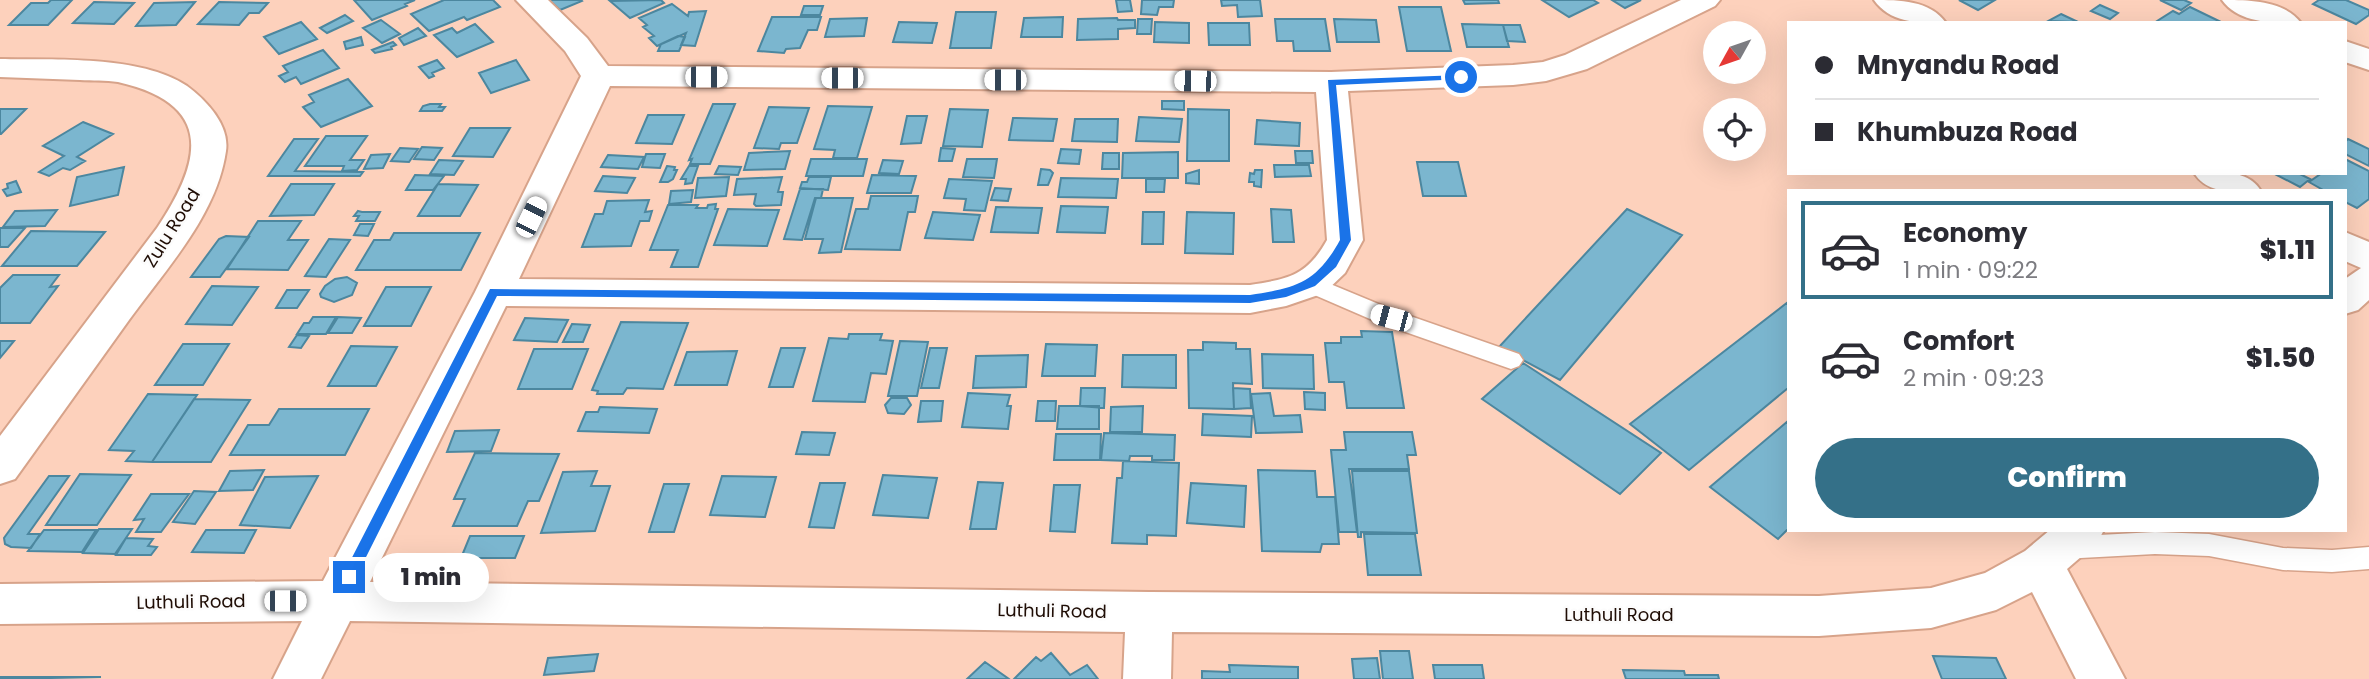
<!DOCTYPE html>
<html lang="en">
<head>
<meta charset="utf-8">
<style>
	:root { --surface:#fff; --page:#f7f7f7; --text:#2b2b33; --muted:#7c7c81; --line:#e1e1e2; --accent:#347088 }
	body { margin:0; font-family:Poppins,sans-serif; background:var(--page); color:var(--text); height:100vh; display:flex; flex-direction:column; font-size:26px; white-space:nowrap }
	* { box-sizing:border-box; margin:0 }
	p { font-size:23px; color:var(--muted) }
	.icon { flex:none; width:38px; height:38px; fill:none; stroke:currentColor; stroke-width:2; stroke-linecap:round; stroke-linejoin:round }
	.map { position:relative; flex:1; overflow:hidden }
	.drawer { position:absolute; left:1787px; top:189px; width:560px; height:343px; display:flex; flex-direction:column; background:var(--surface); border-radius:0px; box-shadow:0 7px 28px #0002 }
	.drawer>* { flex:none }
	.top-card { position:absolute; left:1787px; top:21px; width:560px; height:154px; border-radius:0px; box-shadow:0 7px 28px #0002; display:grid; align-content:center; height:154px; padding:0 28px; background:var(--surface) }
	.needle { width:46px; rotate:230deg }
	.fabs { position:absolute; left:1703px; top:21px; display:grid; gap:14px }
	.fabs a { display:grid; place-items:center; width:63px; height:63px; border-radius:50%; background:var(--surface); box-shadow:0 7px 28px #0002; font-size:35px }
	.end { position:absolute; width:32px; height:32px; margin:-16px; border:9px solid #1a73e8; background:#fff; box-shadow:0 0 0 4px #fff }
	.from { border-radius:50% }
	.bubble { position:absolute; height:49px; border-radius:24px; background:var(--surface); box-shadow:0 7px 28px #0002; font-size:23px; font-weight:800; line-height:49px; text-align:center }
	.car { position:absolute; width:21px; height:42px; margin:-21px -10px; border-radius:9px; box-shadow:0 0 5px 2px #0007; background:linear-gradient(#fff 24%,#345 0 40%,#fff 0 76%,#345 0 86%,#fff 0) }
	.top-card b { display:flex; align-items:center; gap:24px; height:66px; font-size:26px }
	.top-card b+b { border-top:2px solid var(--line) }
	.top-card i { width:18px; height:18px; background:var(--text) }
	ul { padding:12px 0 0; list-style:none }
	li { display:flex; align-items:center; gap:21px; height:98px; margin:0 14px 10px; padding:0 14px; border:4px solid transparent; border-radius:0px }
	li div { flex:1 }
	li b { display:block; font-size:26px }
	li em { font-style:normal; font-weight:800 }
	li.selected { border-color:var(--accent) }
	li>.icon { width:63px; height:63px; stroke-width:1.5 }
	.cta { display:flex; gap:14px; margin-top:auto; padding:14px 28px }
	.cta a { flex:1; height:80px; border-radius:42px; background:var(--accent); color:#fff; font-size:28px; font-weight:800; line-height:80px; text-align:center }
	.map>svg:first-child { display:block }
	.building { fill:#7bb6cf; stroke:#4c879f; stroke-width:2 }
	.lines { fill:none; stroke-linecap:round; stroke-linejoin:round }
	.service-casing { stroke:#d7a38a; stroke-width:3 }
	.minor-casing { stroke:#d7a38a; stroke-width:4 }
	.tertiary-casing { stroke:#d7a38a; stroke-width:4 }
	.service { fill:#fff; fill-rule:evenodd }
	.minor { fill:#fff; fill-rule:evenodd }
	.tertiary { fill:#fff; fill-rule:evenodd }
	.route { fill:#1a73e8 }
	.labels { text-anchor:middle; stroke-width:5; stroke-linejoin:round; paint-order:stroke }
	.street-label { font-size:18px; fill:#1f0d05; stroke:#fcfcfc }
</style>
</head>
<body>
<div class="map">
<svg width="2369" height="679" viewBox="0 0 2369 679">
	<rect width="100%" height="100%" fill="#fdd1bc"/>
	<path class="building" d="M51,0H72L48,25H9L31,3H48Z
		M354,0H415L405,4L407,6L372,20Z
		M444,0H493L500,7L467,20L464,17L429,31L411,14Z
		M552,0H581L582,1L560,10L550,1Z
		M661,0L664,3L630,18L610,1Z
		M1116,0H1130L1132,11L1118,12Z
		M1142,0H1174L1173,7H1159L1157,15L1141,14Z
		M1221,0H1260L1262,16L1238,17L1237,5L1222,6Z
		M1463,0H1498L1499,3L1465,4Z
		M1542,0H1593L1598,3L1569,17Z
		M1612,0H1641L1625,8Z
		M1959,0H1995L1978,10Z
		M2160,0H2184L2191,3L2181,10Z
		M2319,0H2346L2369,10V15L2356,24L2313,4Z
		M94,2L134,3L114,24L73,23Z
		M195,2L176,25L136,26L154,3Z
		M219,2L268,3L259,13H249L239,25L198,24Z
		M672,4L688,16L689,12L706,11L695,46L681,45L686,33L657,46L649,38L654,36L643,27L647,25L639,18Z
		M2100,5L2118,13L2110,19L2091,11Z
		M804,6H823L820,15H801Z
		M1399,7H1441L1451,51H1407Z
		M2190,7L2223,23H2154L2173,11L2179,14Z
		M956,12H996L991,48H950Z
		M2061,14L2078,22L2048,21Z
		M345,15L353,21L327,33L320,28Z
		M772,17H821L817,30H808L800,48L786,49L784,53L758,51Z
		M1063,17L1062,37H1021L1024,18Z
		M867,18L864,36L825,37L830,19Z
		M1117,18L1118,20H1135V28L1118,29V39L1077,40L1078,19Z
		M1138,19H1152L1151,34H1137Z
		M1275,19H1325L1330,51H1294L1293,41H1277Z
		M1334,19L1376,20L1379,42H1337Z
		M381,20L400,34L382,43L363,28Z
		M301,22L317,39L279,54L264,37Z
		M899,22L937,23L932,43L893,42Z
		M1155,22L1189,23V43L1154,42Z
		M1208,23H1249L1250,45H1209Z
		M475,24L493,42L457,57L434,35L452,28L457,33Z
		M1462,24L1503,25L1509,47H1467Z
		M1503,25H1520L1525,42L1507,41Z
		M418,28L426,36L404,45L399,38Z
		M678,36L685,37L679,51H658L661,44Z
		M361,37L363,45L346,49L344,42Z
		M393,42L396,45L391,47L392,49L375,53L372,50Z
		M323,50L339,68L301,84L296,77L285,82L279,76L288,72L283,66Z
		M437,60L444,68L432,73L434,76L429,78L419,67Z
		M516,60L529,80L491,93L479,73Z
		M348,79L372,106L321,127L303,107L314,102L309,95Z
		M1162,101H1184V110L1162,109Z
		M430,104H441L439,107H445L442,111H420L423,106Z
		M713,104H735L710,164H690L692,159L689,160Z
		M828,106L872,107L857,158H833L835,150L814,149Z
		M769,107L809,108L797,143H781L779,149L754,148Z
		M0,109H26L1,134H0Z
		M950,109L988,110L982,147L943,146Z
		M1188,109L1229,110V161H1187Z
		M648,115H684L672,144L636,143Z
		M907,116H927L921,143L901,144Z
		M1139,117L1182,119L1179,142L1136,141Z
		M1013,118L1057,119L1053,141L1009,140Z
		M1075,119H1118L1117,142L1072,141Z
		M1257,120L1300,123L1299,146L1255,144Z
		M83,122L113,134L77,157L85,161L70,170L63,168L49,176L39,172L64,156L43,146Z
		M470,128H510L493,157L453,156Z
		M326,136H367L350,160H364L357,170L342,171L344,166H305Z
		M294,139H318L295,171L363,172L360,176H268Z
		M2348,139L2369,149V166L2345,154V142Z
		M422,147L442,148L434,160L414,159Z
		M400,148L418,149L409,162L391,161Z
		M941,148L955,149L952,161H939Z
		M1061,149L1081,150L1079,164L1058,163Z
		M790,151L785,169L744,170L749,153Z
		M1295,151H1312L1313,163H1296Z
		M1178,152V178H1122L1123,153Z
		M1103,153H1119V169H1102Z
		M390,154L383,168L364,169L371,155Z
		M646,154H665L660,168L642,167Z
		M608,155L644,157L638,169L601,167Z
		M811,159H867L863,176H806Z
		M967,159H997L994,178L963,177Z
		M2345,159L2369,171V199L2357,208L2345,202V191H2325L2309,182L2322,173H2345Z
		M439,160L463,161L454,175L430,174Z
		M883,160L903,161L899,174L879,173Z
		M1417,162H1458L1466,196H1423Z
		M1274,165H1309L1311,176L1275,177Z
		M667,166L675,167L674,170H677L673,179L668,182H660Z
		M689,166H698L692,183L685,184L686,179H681Z
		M719,166L741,167L738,175L715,174Z
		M124,167L118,195L70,206L77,177Z
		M1041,169L1050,170L1053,173L1048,185H1038Z
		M1199,170V184L1186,183V174Z
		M1255,170H1262L1261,187L1254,186V182H1249L1250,173L1254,174Z
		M2273,173H2298L2310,179L2300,187Z
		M415,175L444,176L433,190H406Z
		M872,175L916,176L911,193H867Z
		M603,176L635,178L627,193L595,191Z
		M729,177L726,196L695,198L698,178Z
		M782,177L778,192H783L781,205L756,206L754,204L756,194L734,195L737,179Z
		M809,177H831L828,190L800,188L802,182H807Z
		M1061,178L1118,179L1116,198L1058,197Z
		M949,179L992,181L985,211L964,210L966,199L944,198Z
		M1146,179H1165L1164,192H1146Z
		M16,181L21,192L7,196L3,190L8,188L7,184Z
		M291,184H334L314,215L270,216Z
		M438,184L478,185L460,216H418Z
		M995,188L1011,189L1008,201L991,200Z
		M800,189H823L821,198H815L802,240L784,239Z
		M693,190L691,202L669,204L671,191Z
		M871,196H918L915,212H908L900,250L845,249L856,209H868Z
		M816,198H853L841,252L819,253L823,239H805Z
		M649,200L645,212L652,211L649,221H640L631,246L582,247L595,214H603L607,201Z
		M716,204L715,209H718L698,267H671L678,250H650L668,205H698L696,208H707L708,205Z
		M1061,206L1108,207L1105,233L1057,232Z
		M996,207L1042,208L1038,233L991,232Z
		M728,209L779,210L767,246L714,245Z
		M1271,209L1291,210L1294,242H1273Z
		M1627,209L1682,235L1560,380L1499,347Z
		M57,210L45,226L3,227L15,211Z
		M358,211L362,212H380L375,221H356L359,216H354Z
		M933,212L980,215L973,240L925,238Z
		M1143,212H1164L1163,244H1142Z
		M1187,212L1234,213L1233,254L1185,253Z
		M258,221H301L288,240H308L288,270L227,269Z
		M360,224H374L368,236L354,235Z
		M0,228H25L8,247H0Z
		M31,231L105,232L77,266H2Z
		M394,233H480L461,270H356L374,240H390Z
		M226,236L249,237L220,277H191L219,239Z
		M329,239L350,240L326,277L305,276Z
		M13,275H59L50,287L58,286L30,323H0V288Z
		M347,277L357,283L352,295L334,302L321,297L320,294L325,286L335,279Z
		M212,286L258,287L232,325L186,324Z
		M386,287H431L411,326H364Z
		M287,290H309L297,308H276Z
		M1788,302V388L1689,470L1630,424Z
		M313,317H336L326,334H297L304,323H309Z
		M338,317L361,318L352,333H328Z
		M525,318L568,320L557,342L514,340Z
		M621,322L688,323L663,389L627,388L623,394H597L598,391L592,390Z
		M572,324L590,325L583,342H563Z
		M1361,331L1392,332L1404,408H1347L1344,382H1329L1325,343H1341V337H1362Z
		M849,334H882L880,340L893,341L886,374L871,373L865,402L813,401L829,338L848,339Z
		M297,335L309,336L301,348L289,347Z
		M0,341H14L0,358Z
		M900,341L928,342L917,396H888Z
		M1203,342L1236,343V349H1250L1252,384L1233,383L1234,409L1189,408L1188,350H1203Z
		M183,344H229L203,385H155Z
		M1046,344L1097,345L1095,376H1042Z
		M351,346L397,347L376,386H328Z
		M781,348H805L793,387H769Z
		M930,348H947L939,388H921Z
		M534,349H588L572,389H518Z
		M737,351L727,385H675L687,352Z
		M1262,354L1313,355L1314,389L1263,388Z
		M1028,355L1026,387L973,388L976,356Z
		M1123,355H1176V388L1122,387Z
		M1523,363L1661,453L1620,494L1482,399Z
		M1081,388H1105L1104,408L1080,406Z
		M1233,388L1250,389L1251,408L1234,409Z
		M1304,392L1325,393V410L1305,409Z
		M968,393L1010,395L1007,406H1011L1008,429L962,427Z
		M1270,393L1274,416L1300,415L1302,432L1256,433L1251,394Z
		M148,394L197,395L152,462L126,461L134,451L109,450Z
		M891,398H907L911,405L904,414L888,413L885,405Z
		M194,399L250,400L211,462H152Z
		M921,401H943L941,421L918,422Z
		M1038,401H1056L1055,421H1036Z
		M1059,406H1099V429H1057Z
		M1143,406L1142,432H1110L1111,407Z
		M600,407L657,409L649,433L578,431L586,412H598Z
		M279,409H369L345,455H230L248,425H269Z
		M1203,414L1252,416L1251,437L1202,435Z
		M1788,421V529L1778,539L1710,487Z
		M499,430L491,451L447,452L455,431Z
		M802,432L835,433L829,455L796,454Z
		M1344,432H1412L1416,455H1407L1409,469H1349L1357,532H1339L1331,450H1346Z
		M1104,433L1175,435L1174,460H1152V456H1130L1129,461L1101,460Z
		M1056,434H1101L1100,460H1054Z
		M475,453L559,454L539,501H528L517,526H453L465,499H454Z
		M1123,461L1179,463L1176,536L1147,535V544L1112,543L1117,478H1122Z
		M264,470L253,490L219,491L230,471Z
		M1258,470L1315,471L1317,497H1335L1339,544H1322L1320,552L1262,551Z
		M597,471L591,486H610L595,531L541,533L563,472Z
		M1352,471H1409L1417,533L1361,532V537H1358Z
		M80,474L131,475L97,525H46Z
		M883,475L937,478L928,518L873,515Z
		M49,476H69L28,534H40L31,548L11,547L5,544L4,538Z
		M318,476L290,528L240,525L265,477Z
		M722,476L776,477L765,517L710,515Z
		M978,482L1003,483L996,529H970Z
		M820,483H845L834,528L809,527Z
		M1191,483L1246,486L1244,527L1187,523Z
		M664,484H689L674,532H649Z
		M1054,485H1080L1075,532L1050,531Z
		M194,491L216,492L195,524L173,522Z
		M151,494H189L161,532H136L144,519L134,520Z
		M99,529H132L115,554L83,553Z
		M44,530H96L82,552L28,551Z
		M206,530H256L244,553L192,552Z
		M1364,534H1415L1421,575H1368Z
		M470,536H524L515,558H461Z
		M126,538L153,539L148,546L157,547L151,555H116Z
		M1380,651H1409L1413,679H1383Z
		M1051,653L1070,675L1087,665L1098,679H1014L1036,657L1041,661Z
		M598,654L594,671L544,675L548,658Z
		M1933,656L1996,658L2006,679H1942Z
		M1377,658L1380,679H1354L1352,659Z
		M985,662L1009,679H967Z
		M1229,665L1298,667V679H1202V671L1230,672Z
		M1433,665H1482L1484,679H1435Z
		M1623,670L1684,671L1685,675H1718L1719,679H1626Z
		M0,677H101L0,679Z"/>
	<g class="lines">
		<g class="service-casing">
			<path id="service" d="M1311,276L1393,310L1519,354L1523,360L1519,366L1511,369L1377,322L1303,290L1300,284L1303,278Z
				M2155,532L2209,534L2283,548L2332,550L2369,547V569L2332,572L2283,570L2209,556L2155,554L2062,559L2053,556L2049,548L2053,540L2062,537Z"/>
		</g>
		<g class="minor-casing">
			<path id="minor" d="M516,0H548L587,38L608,66L1331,72L1513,65L1543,62L1565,55L1681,0H1720L1715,6L1587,69L1546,81L1513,85L1348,91L1363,240L1345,273L1324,293L1286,306L1250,313L506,306L370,582L1149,592L1819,596L1931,588L1985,573L2025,551L2050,530H2104L2097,543L2067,569L2125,679H2076L2032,592L1996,610L1931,628L1819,636L1172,632L1171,679H1123L1125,632L350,621L321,679H273L302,621L0,624V584L323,581L475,292L581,76L565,51ZM610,86L1316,92L1327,240C1307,276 1288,279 1250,285L519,279Z
				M1874,0C1899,0 1930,0 1946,23C1920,23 1891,24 1874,0Z
				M2222,0C2248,0 2284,0 2301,23C2275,23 2239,24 2222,0Z
				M2345,41L2369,49V70L2345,62Z
				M2194,173C2218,173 2247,168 2261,191C2237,191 2209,196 2194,173Z
				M2345,232L2369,242V300L2358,310L2345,314V279L2361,268L2345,261Z"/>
		</g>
		<g class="tertiary-casing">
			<path id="tertiary" d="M0,59C54,60 141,55 187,86C206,100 230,125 226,151C217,215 166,269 129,320C91,373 53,426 15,479L0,484V436L157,228C202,161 215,104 118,82C106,80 92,81 80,80C53,79 27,78 0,77Z"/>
		</g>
		<use href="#service" class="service"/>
		<use href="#minor" class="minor"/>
		<use href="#tertiary" class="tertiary"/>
	</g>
	<path class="route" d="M1461,75H1464V79L1336,85L1351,240L1336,267L1315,286L1286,297L1250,303L497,296L354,581H344L342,577L490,289L1250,295C1297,288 1317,282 1340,240L1328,80Z"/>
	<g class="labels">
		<g class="street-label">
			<text transform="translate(172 228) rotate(-58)" y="6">Zulu Road</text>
			<text transform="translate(191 602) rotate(-1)" y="6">Luthuli Road</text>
			<text transform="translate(1052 611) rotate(1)" y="6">Luthuli Road</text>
			<text x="1619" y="621">Luthuli Road</text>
		</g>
	</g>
</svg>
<div class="fabs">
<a><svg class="needle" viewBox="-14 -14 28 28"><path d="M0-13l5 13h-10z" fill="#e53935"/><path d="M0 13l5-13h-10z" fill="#7c7c81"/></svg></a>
<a><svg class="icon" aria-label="locate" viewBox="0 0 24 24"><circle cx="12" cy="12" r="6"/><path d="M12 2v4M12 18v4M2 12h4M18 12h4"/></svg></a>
</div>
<i class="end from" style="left:1461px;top:77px"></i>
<i class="end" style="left:349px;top:577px"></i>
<div class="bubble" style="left:373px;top:553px;width:116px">1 min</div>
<i class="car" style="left:706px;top:77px;rotate:90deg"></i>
<i class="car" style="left:842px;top:78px;rotate:270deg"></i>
<i class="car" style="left:1005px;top:80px;rotate:270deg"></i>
<i class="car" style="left:1195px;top:81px;rotate:271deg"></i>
<i class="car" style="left:531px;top:217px;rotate:26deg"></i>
<i class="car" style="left:1391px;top:318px;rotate:285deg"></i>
<i class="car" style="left:285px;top:601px;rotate:90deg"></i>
<div class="top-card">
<b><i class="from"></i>Mnyandu Road</b>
<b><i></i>Khumbuza Road</b>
</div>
<section class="drawer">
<ul>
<li class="selected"><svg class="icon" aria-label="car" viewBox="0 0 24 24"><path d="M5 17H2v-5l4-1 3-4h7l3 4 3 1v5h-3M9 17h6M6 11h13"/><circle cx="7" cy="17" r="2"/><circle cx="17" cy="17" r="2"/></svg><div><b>Economy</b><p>1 min · 09:22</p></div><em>$1.11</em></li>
<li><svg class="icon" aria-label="car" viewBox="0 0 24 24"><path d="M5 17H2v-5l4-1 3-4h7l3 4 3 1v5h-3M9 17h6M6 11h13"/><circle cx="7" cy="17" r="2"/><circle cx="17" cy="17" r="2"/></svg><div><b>Comfort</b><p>2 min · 09:23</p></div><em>$1.50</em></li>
</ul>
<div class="cta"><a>Confirm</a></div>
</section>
</div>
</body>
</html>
